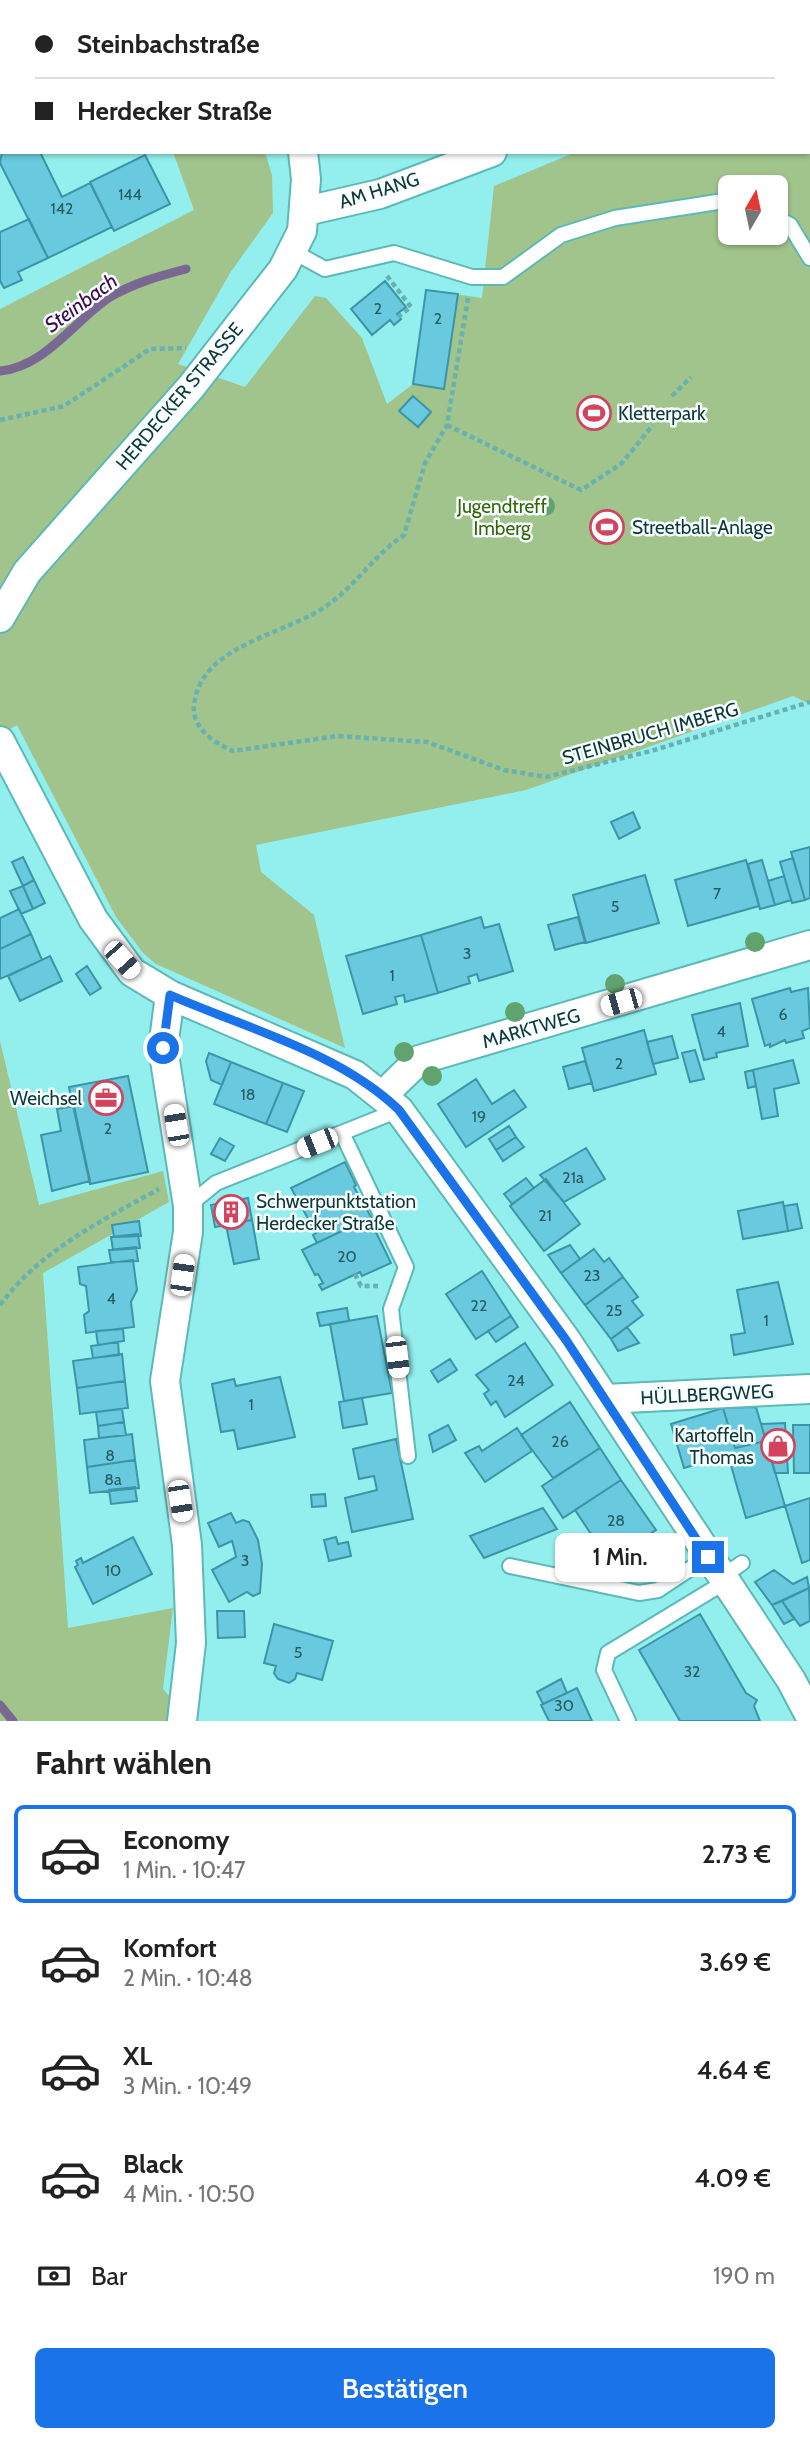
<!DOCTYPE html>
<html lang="de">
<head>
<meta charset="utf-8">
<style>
	:root { --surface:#fff; --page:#f6f6f6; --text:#222; --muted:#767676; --line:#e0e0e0; --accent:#1a73e8 }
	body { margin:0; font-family:Cabin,sans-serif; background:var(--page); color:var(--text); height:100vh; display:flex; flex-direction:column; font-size:26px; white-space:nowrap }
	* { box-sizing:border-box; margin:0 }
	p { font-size:23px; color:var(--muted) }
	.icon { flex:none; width:38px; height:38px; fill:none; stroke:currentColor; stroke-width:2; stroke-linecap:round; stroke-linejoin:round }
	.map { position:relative; height:1721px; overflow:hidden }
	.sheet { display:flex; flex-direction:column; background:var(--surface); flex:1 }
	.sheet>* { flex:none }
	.banner { position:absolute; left:0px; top:0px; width:810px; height:154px; box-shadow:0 2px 5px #0004; display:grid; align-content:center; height:154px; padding:0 35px; background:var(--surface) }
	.needle { width:46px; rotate:9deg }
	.tools { position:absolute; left:718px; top:175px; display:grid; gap:14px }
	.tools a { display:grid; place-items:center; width:70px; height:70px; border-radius:10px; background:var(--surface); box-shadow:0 2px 5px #0004; font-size:35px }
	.end { position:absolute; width:32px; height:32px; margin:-16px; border:9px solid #1a73e8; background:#fff; box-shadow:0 0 0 4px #fff }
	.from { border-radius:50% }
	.bubble { position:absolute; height:49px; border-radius:10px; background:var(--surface); box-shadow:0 2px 5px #0004; font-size:23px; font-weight:600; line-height:49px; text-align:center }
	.car { position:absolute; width:21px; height:42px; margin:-21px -10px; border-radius:9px; box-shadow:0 0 5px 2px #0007; background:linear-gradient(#fff 24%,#345 0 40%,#fff 0 76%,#345 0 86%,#fff 0) }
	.banner b { display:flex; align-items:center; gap:24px; height:66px; font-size:26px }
	.banner b+b { border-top:2px solid var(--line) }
	.banner i { width:18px; height:18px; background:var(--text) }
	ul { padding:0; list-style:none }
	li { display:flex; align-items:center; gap:21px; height:98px; margin:0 14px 10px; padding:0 21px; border:4px solid transparent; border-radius:10px }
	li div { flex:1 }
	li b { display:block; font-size:26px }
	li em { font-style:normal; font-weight:600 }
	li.active { border-color:var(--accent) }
	li>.icon { width:63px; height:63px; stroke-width:1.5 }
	h2 { padding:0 35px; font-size:32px; line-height:84px }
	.pay { display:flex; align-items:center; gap:18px; height:77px; padding:0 35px; font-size:26px }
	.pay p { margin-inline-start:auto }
	.primary-button { display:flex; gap:14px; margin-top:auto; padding:14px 35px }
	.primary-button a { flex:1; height:80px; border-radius:10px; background:var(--accent); color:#fff; font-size:28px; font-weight:600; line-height:80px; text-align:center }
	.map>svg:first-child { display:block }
	.green { fill:#a1c38c; fill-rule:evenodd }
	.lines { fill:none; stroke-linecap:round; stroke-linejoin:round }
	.stream { stroke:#796992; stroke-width:9 }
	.building { fill:#69c9de; stroke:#3b95a7; stroke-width:2 }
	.service-casing { stroke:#5cb9b7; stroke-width:18 }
	.minor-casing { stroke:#5cb9b7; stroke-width:32 }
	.path { stroke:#67b1b0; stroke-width:4.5; stroke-dasharray:5 3.5; stroke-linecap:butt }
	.service { stroke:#fff; stroke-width:14 }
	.minor { stroke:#fff; stroke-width:28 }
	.tree { fill:#60a36f }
	.route { stroke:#1a73e8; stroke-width:9 }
	.labels { text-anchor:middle; stroke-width:5; stroke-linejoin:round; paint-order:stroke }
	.number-label { font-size:16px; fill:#265c61 }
	.street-label { font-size:19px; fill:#0f3737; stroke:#f7ffff }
	.poi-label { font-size:19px; fill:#0f3737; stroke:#f7ffff; text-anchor:start }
	.park-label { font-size:19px; fill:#366408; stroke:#f7ffff }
	.water-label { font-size:21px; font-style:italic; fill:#3f0a53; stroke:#f7ffff }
</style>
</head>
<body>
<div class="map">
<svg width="810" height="1721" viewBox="0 0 810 1721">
	<rect width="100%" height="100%" fill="#93efed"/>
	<path class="green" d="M810,55V704L793,696L526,790L256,845L261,872L314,915L345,1048L156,964L143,953L116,917L17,725L0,735V309L194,210L173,152H265L272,175L273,213L230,273L178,364L245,387L315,296L326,298L362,338L387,404L413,384L426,290L482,298L494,186L576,152H808ZM730,187H775V233H730Z
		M0,1041L39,1205L163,1171L169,1202L43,1273L68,1628L173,1608L163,1689L191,1721H0Z"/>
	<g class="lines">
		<path class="stream" d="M0,371C45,367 75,320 110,297C134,283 159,276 186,269
			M0,1705L13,1721"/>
	</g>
	<path class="building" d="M588,0H664L665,2H584Z
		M2,151L40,152L62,197L90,183L112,227L48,258L0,163Z
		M145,155L170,204L114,231L90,182Z
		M29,219L48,258L18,272L22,280L4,288L0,281V232Z
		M385,281L406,307L397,314L401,319L394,325L390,320L372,335L351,309Z
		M426,290L458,294L444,389L413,384Z
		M413,396L431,412L418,427L399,411Z
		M633,812L640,828L619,839L611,822Z
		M810,847V898L805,900L791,852Z
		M23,857L34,880L23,886L12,862Z
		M793,858L805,900L792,903L780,862Z
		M746,860L759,906L688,926L675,880Z
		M762,860L775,905L760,909L748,864Z
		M645,875L659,923L586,943L573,895Z
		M784,876L791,900L775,905L768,881Z
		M34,880L45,903L33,909L23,886Z
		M23,886L33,909L21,914L10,891Z
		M19,909L31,934L0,949V918Z
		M481,917L484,928L499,924L513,971L479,981L477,974L468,977L470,983L438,993L421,935Z
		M578,917L585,942L555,950L548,925Z
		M31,934L42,960L0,979V949Z
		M421,935L438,993L405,1002L404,995L395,997L397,1004L363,1014L346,956Z
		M50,956L62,981L20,1001L8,976Z
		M87,966L101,988L90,995L76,974Z
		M790,988L791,992L808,988L810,1028L802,1031L804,1038L786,1043L785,1040L770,1047V1044L765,1046L752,999Z
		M740,1003L748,1046L716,1053L717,1057L704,1060L692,1015Z
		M644,1030L656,1074L594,1091L582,1048Z
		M672,1036L678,1058L653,1064L647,1042Z
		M695,1050L704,1079L690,1082L682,1053Z
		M209,1053L231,1062L222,1085L211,1080L206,1061Z
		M793,1060L799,1083L774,1089L778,1116L762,1119L753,1070Z
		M585,1061L592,1083L569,1089L563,1067Z
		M231,1062L283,1083L266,1124L214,1104Z
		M753,1070L756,1086L748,1088L745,1072Z
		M128,1076L148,1172L90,1184L69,1087Z
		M476,1079L492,1104L514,1090L526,1107L466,1147L438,1104Z
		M283,1083L304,1091L287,1132L266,1124Z
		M74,1106L90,1181L52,1191L41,1135L61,1131L57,1109Z
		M509,1126L516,1137L496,1150L489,1139Z
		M516,1137L524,1147L503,1161L496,1150Z
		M220,1138L234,1146L225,1161L211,1154Z
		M586,1148L605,1179L564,1202L540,1175Z
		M345,1162L356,1185L354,1187L371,1217L317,1243L313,1235L316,1233L291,1188Z
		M526,1178L534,1188L512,1204L504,1194Z
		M546,1179L580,1224L544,1251L510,1206Z
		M248,1198L252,1220L215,1227L211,1205Z
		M783,1202L788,1231L743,1239L738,1211Z
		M797,1204L802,1228L788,1231L784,1206Z
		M369,1218L391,1263L362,1276L360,1272L322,1290L319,1285L323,1283L318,1274L315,1275L302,1250Z
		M252,1220L259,1259L234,1264L226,1225Z
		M139,1221L141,1236L114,1237L112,1225Z
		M138,1234L140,1248L113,1250L111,1237Z
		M570,1245L580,1259L561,1273L548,1255Z
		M136,1247L138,1261L111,1262L109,1250Z
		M594,1249L604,1262L609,1258L623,1277L585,1305L561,1273Z
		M133,1260L137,1290L131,1302L134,1327L86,1333L84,1315L89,1311L86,1286L80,1284L78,1267Z
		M482,1271L511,1316L476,1339L446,1294Z
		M623,1277L638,1297L632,1301L643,1315L611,1339L585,1305Z
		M778,1282L793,1344L734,1355L731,1335L745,1333L737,1290Z
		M347,1308L349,1321L320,1326L317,1313Z
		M377,1316L392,1393L344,1401L330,1324Z
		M511,1316L518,1327L496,1342L488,1331Z
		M627,1327L639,1343L618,1351L611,1339Z
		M123,1329L124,1341L98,1345L96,1331Z
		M118,1342L119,1355L93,1358L91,1346Z
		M525,1343L553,1385L505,1417L496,1401L491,1405L484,1394L489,1390L476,1375Z
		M122,1354L125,1381L77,1388L73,1361Z
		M450,1359L457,1370L438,1382L431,1371Z
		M280,1377L295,1437L238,1449L234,1430L221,1432L212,1384L234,1379L236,1386Z
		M125,1381L128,1408L80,1414L77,1388Z
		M362,1398L367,1424L343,1428L339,1402Z
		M570,1402L600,1448L553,1478L521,1435Z
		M756,1407L766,1441L735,1448L723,1408Z
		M723,1408L735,1448L766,1441L785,1506L746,1518L728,1455L684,1468L671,1424Z
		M122,1409L124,1422L98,1426L96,1412Z
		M124,1422L126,1435L99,1438L98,1426Z
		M785,1423L788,1473H775L761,1424Z
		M448,1425L456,1440L433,1452L429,1435Z
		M793,1425H810V1473H794Z
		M517,1428L532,1451L485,1482L465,1453L479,1446L482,1451Z
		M132,1434L135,1460L87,1467L84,1440Z
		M396,1439L413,1519L352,1532L345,1498L377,1490L374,1476L359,1479L353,1449Z
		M600,1448L621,1480L563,1518L542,1486Z
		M135,1460L139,1488L90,1493L87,1467Z
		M621,1480L656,1530L609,1561L575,1510Z
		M135,1487L137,1501L111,1504L109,1490Z
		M325,1494L326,1506L312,1507L311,1495Z
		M810,1498V1560L802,1563L785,1506Z
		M543,1508L557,1529L484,1558L470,1536Z
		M231,1513L236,1523L243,1520L249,1522L258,1540L262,1564L260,1593L253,1596L247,1592L229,1602L212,1570L236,1557L235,1552L232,1541L219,1547L208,1523Z
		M133,1537L152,1574L93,1604L75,1567L78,1565L76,1561L81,1558L83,1563Z
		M336,1537L338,1544L348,1542L351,1556L329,1561L324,1540Z
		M774,1570L793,1584L807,1577L809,1588L772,1605L755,1582Z
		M809,1588L810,1621L800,1626L782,1601Z
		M782,1601L794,1619L784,1624L772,1605Z
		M217,1611H244L245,1637L218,1638Z
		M700,1614L746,1693L757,1700L754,1706L760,1721H680L639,1650Z
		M274,1624L333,1641L322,1680L297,1673L295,1679L289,1683L278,1679L274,1673L276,1666L264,1663Z
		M561,1679L567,1693L543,1704L537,1692Z
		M577,1688L592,1721H549L541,1705Z"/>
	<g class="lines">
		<g class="service-casing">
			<path id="service" d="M775,217L790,225L810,258
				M294,252L325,269L394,253L472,277H503L561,235L615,218L730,200
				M342,1133L406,1267L391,1309L408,1456
				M188,1206L216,1183L399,1110
				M510,1566L639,1593L658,1590L708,1557
				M722,1577L742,1563
				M628,1721L604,1670L608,1653L725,1582"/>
		</g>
		<g class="minor-casing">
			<path id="minor" d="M311,0V2
				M772,0L773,2
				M808,20H810
				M0,72L2,71
				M306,211L380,194L492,152
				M0,618L27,572L191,387L283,269L302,231L306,179L303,152
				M0,741L93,919L132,972L170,995L355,1075L399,1110L566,1340L791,1680L810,1716
				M170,995L163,1048L188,1206V1232L165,1381L187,1545L191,1643L182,1721
				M383,1095L419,1060L810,945
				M605,1399L810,1389"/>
		</g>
		<path class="path" d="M7,2L16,0
			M175,2L184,0
			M0,3H2
			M387,276L411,307L398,317
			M468,298L447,425L425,463L404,535C375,554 357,584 329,604C288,635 199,644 194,706C192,729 215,743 233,751L337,736L427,742L504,770L546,777L651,751L810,702
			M672,396L691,377
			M0,420L64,406L150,349L186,348
			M447,425L581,490L621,464L653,425
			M355,1274L361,1286H378
			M0,1305C42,1249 100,1222 159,1189"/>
		<use href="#service" class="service"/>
		<use href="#minor" class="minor"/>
	</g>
	<g class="tree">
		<circle cx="545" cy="506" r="10"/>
		<circle cx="755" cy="942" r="10"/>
		<circle cx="615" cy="984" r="10"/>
		<circle cx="515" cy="1012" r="10"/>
		<circle cx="404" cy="1052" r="10"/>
		<circle cx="432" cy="1076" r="10"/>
	</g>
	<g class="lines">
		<path class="route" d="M163,1048L170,995C245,1028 339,1052 399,1110L566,1340L708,1557"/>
	</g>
	<defs>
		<g id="stadium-ring" transform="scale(1.75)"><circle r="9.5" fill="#f7ffff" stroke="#d3435d" stroke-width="1.5"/><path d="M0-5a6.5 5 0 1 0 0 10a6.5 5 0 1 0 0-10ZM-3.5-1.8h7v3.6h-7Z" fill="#d3435d"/></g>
		<g id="office-ring" transform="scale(1.75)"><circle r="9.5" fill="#f7ffff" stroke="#d3435d" stroke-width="1.5"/><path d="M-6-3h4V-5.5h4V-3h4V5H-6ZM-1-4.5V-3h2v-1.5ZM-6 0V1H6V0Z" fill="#d3435d"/></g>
		<g id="building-ring" transform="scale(1.75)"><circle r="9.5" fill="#f7ffff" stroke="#d3435d" stroke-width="1.5"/><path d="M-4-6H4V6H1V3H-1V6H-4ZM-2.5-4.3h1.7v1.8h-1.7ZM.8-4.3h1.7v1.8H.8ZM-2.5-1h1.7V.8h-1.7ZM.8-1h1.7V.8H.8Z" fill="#d3435d"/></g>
		<g id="shop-ring" transform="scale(1.75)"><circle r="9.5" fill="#f7ffff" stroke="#d3435d" stroke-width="1.5"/><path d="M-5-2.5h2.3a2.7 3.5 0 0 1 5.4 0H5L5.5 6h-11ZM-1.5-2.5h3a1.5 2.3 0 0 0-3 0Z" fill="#d3435d"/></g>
	</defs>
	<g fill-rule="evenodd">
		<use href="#stadium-ring" x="594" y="413"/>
		<use href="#stadium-ring" x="607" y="527"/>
		<use href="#office-ring" x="106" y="1098"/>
		<use href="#building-ring" x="231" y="1212"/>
		<use href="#shop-ring" x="778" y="1446"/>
	</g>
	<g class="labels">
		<g class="number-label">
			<text x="130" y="200">144</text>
			<text x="62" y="214">142</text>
			<text x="378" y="314">2</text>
			<text x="438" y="324">2</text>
			<text x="717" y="899">7</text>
			<text x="615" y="912">5</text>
			<text x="467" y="959">3</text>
			<text x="392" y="981">1</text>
			<text x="783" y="1020">6</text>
			<text x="721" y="1037">4</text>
			<text x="619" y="1069">2</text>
			<text x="248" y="1100">18</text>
			<text x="479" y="1122">19</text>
			<text x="108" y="1134">2</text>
			<text x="573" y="1183">21a</text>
			<text x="545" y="1221">21</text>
			<text x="347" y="1262">20</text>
			<text x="592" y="1281">23</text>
			<text x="111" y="1304">4</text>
			<text x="479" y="1311">22</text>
			<text x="614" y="1316">25</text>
			<text x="766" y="1326">1</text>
			<text x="516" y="1386">24</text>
			<text x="251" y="1410">1</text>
			<text x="560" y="1447">26</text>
			<text x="110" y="1461">8</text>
			<text x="113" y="1485">8a</text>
			<text x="616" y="1526">28</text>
			<text x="245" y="1566">3</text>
			<text x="113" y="1576">10</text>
			<text x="298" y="1658">5</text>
			<text x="692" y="1677">32</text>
			<text x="564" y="1711">30</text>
		</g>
		<g class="street-label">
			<text transform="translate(379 190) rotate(-17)" y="7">AM HANG</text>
			<text transform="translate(179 396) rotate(-50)" y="7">HERDECKER STRASSE</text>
			<text transform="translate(650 733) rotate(-16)" y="7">STEINBRUCH IMBERG</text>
			<text transform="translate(531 1028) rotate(-16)" y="7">MARKTWEG</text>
			<text transform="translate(707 1394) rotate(-3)" y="7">HÜLLBERGWEG</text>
		</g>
		<g class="poi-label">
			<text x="618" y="420">Kletterpark</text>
			<text x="632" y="534">Streetball-Anlage</text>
			<text x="82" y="1105" text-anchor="end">Weichsel</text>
			<text x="256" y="1208">Schwerpunktstation<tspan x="256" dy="22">Herdecker Straße</tspan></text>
			<text x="754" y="1442" text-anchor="end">Kartoffeln<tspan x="754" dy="22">Thomas</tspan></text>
		</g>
		<g class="park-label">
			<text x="502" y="513">Jugendtreff<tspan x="502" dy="22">Imberg</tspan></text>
		</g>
		<g class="water-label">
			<text transform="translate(81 303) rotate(-36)" y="7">Steinbach</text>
		</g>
	</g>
</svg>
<div class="tools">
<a><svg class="needle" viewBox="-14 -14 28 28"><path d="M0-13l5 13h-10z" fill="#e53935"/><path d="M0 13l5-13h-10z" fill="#767676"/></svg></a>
</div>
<i class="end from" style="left:163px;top:1048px"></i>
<i class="end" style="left:708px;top:1557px"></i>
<div class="bubble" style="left:555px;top:1533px;width:130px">1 Min.</div>
<i class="car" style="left:122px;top:960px;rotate:138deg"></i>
<i class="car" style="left:621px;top:1002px;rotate:254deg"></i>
<i class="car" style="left:176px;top:1125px;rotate:350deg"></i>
<i class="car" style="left:317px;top:1143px;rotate:248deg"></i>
<i class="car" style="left:182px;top:1275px;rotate:8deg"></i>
<i class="car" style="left:397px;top:1357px;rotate:173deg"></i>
<i class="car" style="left:180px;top:1501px;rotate:171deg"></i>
<div class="banner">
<b><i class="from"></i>Steinbachstraße</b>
<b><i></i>Herdecker Straße</b>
</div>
</div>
<section class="sheet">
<h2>Fahrt wählen</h2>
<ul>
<li class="active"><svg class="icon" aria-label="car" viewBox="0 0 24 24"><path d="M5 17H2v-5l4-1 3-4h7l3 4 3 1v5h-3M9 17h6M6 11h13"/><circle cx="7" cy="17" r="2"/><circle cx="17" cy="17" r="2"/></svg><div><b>Economy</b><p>1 Min. · 10:47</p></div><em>2.73 €</em></li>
<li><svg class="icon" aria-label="car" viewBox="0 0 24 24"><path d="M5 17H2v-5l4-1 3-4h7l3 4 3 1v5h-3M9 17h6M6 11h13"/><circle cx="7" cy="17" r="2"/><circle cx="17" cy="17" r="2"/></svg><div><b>Komfort</b><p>2 Min. · 10:48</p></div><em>3.69 €</em></li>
<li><svg class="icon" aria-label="car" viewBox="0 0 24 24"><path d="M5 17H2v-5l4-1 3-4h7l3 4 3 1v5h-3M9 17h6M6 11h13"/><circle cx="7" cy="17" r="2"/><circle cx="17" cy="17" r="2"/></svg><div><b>XL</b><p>3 Min. · 10:49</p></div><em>4.64 €</em></li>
<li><svg class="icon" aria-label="car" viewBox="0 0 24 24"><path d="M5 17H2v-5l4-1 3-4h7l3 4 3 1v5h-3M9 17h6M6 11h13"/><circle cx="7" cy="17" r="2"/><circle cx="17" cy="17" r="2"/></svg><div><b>Black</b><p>4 Min. · 10:50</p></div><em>4.09 €</em></li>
</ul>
<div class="pay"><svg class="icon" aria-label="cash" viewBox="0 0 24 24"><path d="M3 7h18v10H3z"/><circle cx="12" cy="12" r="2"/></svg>Bar<p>190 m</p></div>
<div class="primary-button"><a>Bestätigen</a></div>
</section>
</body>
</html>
